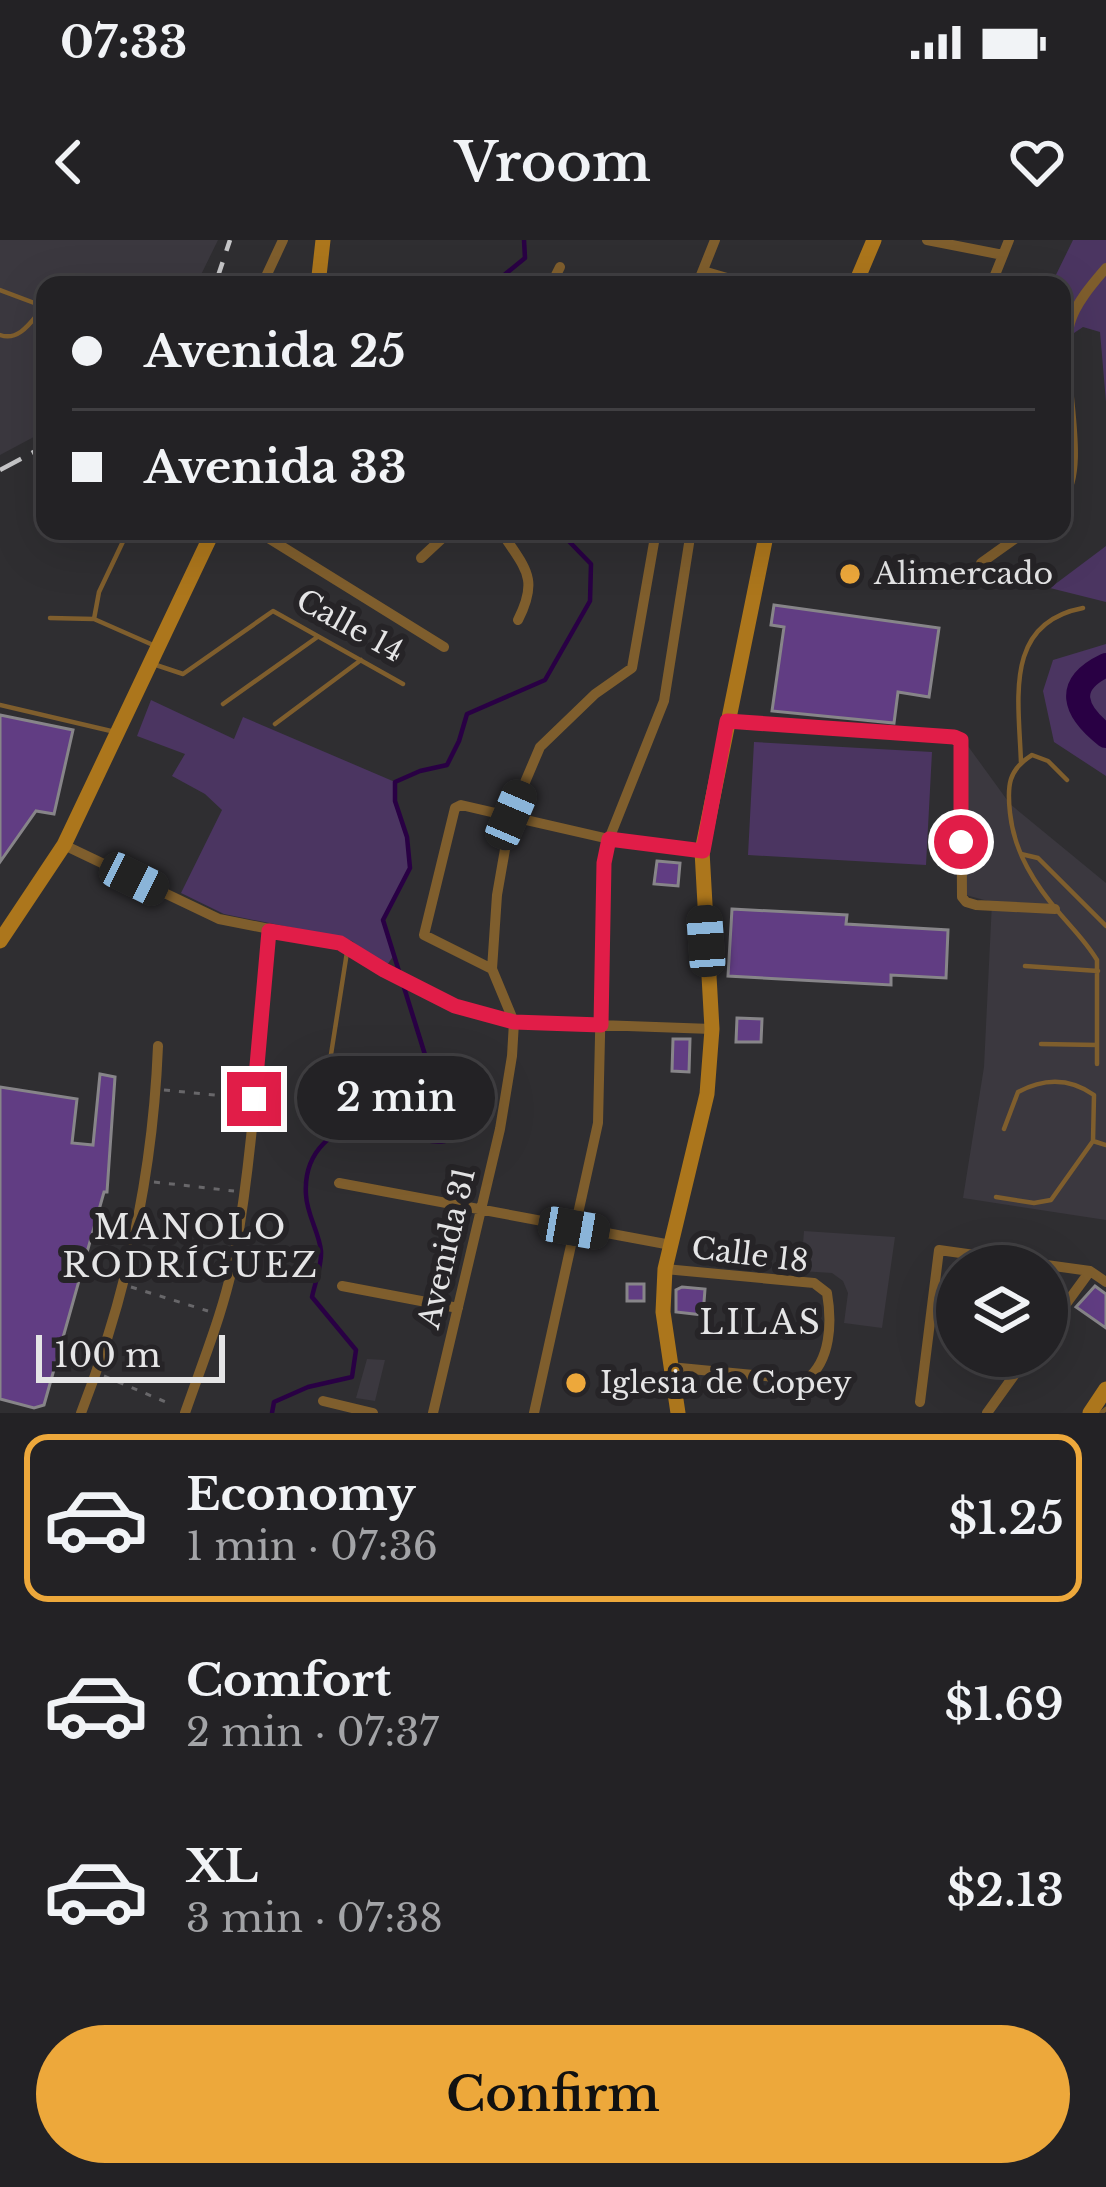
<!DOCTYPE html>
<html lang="en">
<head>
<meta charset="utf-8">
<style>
	:root { --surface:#232225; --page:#2f2f32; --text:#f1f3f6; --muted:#a3a4a7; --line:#403f42; --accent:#eda83b }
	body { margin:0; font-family:"Libre Baskerville",serif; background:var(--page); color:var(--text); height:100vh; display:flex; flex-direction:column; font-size:45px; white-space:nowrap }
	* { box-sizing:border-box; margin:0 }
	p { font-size:39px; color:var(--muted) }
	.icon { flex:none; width:66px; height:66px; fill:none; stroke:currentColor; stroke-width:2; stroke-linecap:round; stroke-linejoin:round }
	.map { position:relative; height:1173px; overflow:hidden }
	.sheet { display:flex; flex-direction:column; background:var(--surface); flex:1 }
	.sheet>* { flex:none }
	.guide { position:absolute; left:36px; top:36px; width:1035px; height:264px; border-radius:24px; box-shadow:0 12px 48px #0002,0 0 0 3px var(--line); display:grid; align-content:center; height:264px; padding:0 36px; background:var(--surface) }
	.controls { position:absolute; left:936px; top:1005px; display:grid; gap:24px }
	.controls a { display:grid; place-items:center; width:132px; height:132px; border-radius:50%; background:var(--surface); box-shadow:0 12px 48px #0002,0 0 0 3px var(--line); font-size:60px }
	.scale { position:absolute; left:36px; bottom:30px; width:189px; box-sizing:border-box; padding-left:12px; border:6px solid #e5e5e6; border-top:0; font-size:33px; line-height:42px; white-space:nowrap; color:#e5e5e6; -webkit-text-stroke:9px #262427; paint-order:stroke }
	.end { position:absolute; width:54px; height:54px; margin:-27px; border:15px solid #e11d48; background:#fff; box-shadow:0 0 0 6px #fff }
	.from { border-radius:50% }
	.bubble { position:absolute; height:84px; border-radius:42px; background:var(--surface); box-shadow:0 12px 48px #0002,0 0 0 3px var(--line); font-size:39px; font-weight:600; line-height:84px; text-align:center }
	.car { position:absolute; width:36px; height:72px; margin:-36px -18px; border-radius:15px; box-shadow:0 0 9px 3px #0007; background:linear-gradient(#222 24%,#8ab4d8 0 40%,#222 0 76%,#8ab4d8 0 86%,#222 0) }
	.guide b { display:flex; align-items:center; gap:42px; height:114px; font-size:45px }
	.guide b+b { border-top:3px solid var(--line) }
	.guide i { width:30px; height:30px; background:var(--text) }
	ul { padding:21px 0 0; list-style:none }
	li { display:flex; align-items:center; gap:36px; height:168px; margin:0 24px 18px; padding:0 12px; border:6px solid transparent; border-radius:24px }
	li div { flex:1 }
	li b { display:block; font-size:45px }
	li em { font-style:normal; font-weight:600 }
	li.selected { border-color:var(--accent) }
	li>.icon { width:108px; height:108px; stroke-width:1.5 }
	.cta { display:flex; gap:24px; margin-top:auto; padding:24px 36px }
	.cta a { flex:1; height:138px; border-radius:72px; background:var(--accent); color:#111; font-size:48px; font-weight:600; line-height:138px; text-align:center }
	.status { display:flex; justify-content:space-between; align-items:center; height:84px; padding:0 60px; background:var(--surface); direction:ltr }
	.status svg { height:33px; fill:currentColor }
	header { display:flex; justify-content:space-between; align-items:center; height:156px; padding:0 36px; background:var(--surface); font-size:54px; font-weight:600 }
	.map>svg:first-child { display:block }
	.built { fill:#3b383f }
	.green { fill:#4b3561 }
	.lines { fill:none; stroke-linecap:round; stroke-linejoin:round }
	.stream { stroke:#290044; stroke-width:4.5 }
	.river { stroke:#290044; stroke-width:24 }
	.building { fill:#613d83; stroke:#878589; stroke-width:3 }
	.path { stroke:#68676a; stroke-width:3; stroke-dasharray:6 9; stroke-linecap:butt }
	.lane { stroke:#7f5e2d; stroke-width:4.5 }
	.street { stroke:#7f5e2d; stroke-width:10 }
	.secondary { stroke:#ac761c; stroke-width:15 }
	.rail { stroke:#c6c6c8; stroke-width:4.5; stroke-dasharray:24 12; stroke-linecap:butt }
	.route { stroke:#e11d48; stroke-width:15 }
	.poi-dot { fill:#eda83b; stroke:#262427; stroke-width:4.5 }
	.labels { text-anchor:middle; stroke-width:12; stroke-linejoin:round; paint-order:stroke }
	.poi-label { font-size:30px; fill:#e5e5e6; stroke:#262427; text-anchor:start }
	.street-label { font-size:30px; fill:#e5e5e6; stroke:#262427 }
	.neighbourhood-label { font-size:33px; letter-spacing:3px; fill:#e5e5e6; stroke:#262427 }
</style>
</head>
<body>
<div class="status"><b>07:33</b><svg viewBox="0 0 49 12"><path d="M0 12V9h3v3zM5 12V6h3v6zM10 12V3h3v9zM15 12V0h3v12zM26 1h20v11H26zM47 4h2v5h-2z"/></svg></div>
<header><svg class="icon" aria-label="back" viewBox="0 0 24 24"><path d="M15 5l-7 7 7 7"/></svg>Vroom<svg class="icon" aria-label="heart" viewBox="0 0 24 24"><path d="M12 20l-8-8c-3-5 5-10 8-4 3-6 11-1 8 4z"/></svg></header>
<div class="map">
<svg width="1106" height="1173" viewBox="0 0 1106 1173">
	<rect width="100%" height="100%" fill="#2f2e31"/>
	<path class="built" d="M0,0H218L196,45H45V191L0,215Z
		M965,502L1010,564L1106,643V980L963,958L984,827L992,662L958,653Z
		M804,991L895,997L882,1088L844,1083L848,1053L843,1041L832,1033L801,1031Z
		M367,1119L385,1120L375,1161L356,1158Z"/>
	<path class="green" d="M1073,0H1106V162L1100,92L1083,87L1062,101V45H1051Z
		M1106,306V362L1050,348Z
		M1106,404V536L1054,502L1043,451L1053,420Z
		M151,460L234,499L243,477L395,542V561L407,597L410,628L383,680L394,715L385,728L352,701L344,698L224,674L181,653L222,570L205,554L172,536L185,514L137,496Z
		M754,502L932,512L926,625L748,615Z"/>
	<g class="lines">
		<path class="stream" d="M492,45L525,18L524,0
			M272,1173L274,1162L308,1147L352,1137L356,1110L312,1057C315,1043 322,1025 321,1011C319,992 307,975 306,955C303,912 333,885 375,882C399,879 417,906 445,901L450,888L436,850L383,680L410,628L407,597L395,561V542L420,531L447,525L459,501L467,474L545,440L590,361L591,324L559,291"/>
		<path class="river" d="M1106,425C1064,445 1074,471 1106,496"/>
	</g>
	<path class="building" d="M774,365L939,388L929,457L898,452L894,483L772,471L784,387L771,385Z
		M0,475L73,490L54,574L36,571L0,622Z
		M657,621L680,623L678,646L654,644Z
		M732,669L847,675L846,684L948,690L946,738L891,735V745L728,736Z
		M737,778L762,779L761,802H736Z
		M673,799H690L689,832L672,831Z
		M100,834L115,837L107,952H104L44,1165L34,1168L0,1159V847L77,859L72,903L93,905Z
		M627,1044H644V1061H627Z
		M1095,1046L1106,1054V1088L1076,1067Z
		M682,1047L705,1049L703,1075L676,1072V1050Z"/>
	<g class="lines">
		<path class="path" d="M164,850L244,858
			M154,942L234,951
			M131,1047L208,1071
			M104,1136L173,1165"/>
		<path class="lane" d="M0,50L45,67
			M0,95C20,102 32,80 44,67
			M50,378L94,379L153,405
			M94,379L99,352L128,291
			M156,425L183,434L273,371L403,444
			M223,464L316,398
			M0,465L111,491
			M275,484L361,420
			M1021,523C1019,460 1003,383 1083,368
			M1067,540L1048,521L1032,515C1008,530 1007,546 1010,573C1014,612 1035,645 1061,675C1074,690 1087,703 1097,720V824
			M1021,614L1038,618L1106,686
			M1025,726L1098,731
			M1041,804L1097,805
			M327,840L347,712
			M1004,889L1018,852C1044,838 1070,838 1094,855L1093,901L1106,905
			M996,957L1034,963L1051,960L1093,901
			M1101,1173L1106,1169"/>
		<path class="street" d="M927,0L1003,15
			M703,31L751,45
			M262,45L283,0
			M551,45L560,27
			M697,45L715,0
			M991,45L1009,0
			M1062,259C1089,222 1056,132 1070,83C1075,64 1093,43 1106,28
			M257,291L444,407
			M501,291C524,328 540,337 518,380
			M746,291L766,295
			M421,318L450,291
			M981,323L1026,291
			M727,481L954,497L961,500L962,657L966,662L976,665L1055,669
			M64,605L219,679L340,703L384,731L455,766L514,782L712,789
			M492,729L497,655L511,575L540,507L595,454L632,428L656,291
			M339,943L671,1005
			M665,1029L814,1043L827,1053C832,1082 831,1121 806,1140L670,1127
			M342,1046L458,1068
			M1047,1090L1090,1031
			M323,1161L373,1173
			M920,1162L939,1010L1090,1031L1106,1042
			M81,1173C127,1055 153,933 158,806
			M185,1173C203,1121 225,1068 235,1014C254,907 259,798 269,690
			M433,1173L500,889L512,816L514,782L492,729L424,695L455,568L461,565L609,599L702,611
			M534,1173L598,883L604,624L609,599L664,461L691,291
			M987,1173L1028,1116"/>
		<path class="secondary" d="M318,45L323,0
			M855,45L874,0
			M0,701L64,605L213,291
			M678,1173L663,1072L665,1029L707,854L712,789L702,611L767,291
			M1090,1173L1106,1149"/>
		<path class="rail" d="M215,45L230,0
			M0,230L45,206"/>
	</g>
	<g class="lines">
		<path class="route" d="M254,859L269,691L340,703L384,730L455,766L514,782L601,785L604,623L609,599L703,611L727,481L954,497L961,500V602"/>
	</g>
	<g class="poi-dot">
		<circle cx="850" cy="334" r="12"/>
		<circle cx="576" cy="1143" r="12"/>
	</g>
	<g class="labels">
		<g class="poi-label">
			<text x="874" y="344">Alimercado</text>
			<text x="600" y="1153">Iglesia de Copey</text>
		</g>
		<g class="street-label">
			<text transform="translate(350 386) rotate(29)" y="10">Calle 14</text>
			<text transform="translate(447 1008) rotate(-77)" y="10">Avenida 31</text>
			<text transform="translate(750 1015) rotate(7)" y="10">Calle 18</text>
		</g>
		<g class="neighbourhood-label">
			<text x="191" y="999">MANOLO<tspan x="191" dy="38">RODRÍGUEZ</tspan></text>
			<text x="761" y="1094">LILAS</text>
		</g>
	</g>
</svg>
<div class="controls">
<a><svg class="icon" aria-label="layers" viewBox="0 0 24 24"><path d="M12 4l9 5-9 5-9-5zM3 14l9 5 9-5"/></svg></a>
</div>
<div class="scale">100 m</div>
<i class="end from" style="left:961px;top:602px"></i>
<i class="end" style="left:254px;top:859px"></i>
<div class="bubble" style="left:297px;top:816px;width:198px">2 min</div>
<i class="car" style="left:511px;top:575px;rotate:23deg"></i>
<i class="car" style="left:134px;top:639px;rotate:116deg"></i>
<i class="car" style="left:706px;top:701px;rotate:356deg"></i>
<i class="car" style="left:574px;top:988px;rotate:100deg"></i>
<div class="guide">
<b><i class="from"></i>Avenida 25</b>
<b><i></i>Avenida 33</b>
</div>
</div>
<section class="sheet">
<ul>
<li class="selected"><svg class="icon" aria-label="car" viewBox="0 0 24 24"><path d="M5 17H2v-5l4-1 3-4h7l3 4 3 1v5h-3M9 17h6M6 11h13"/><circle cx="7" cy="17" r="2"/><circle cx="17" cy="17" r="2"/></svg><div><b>Economy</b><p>1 min · 07:36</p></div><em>$1.25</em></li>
<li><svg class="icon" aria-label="car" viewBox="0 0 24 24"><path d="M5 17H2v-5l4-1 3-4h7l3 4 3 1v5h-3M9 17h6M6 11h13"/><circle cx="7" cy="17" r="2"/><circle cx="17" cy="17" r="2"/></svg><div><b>Comfort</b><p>2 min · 07:37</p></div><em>$1.69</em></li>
<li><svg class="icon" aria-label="car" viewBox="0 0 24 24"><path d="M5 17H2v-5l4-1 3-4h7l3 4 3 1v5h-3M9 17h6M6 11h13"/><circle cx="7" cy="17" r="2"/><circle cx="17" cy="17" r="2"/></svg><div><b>XL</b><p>3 min · 07:38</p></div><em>$2.13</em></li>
</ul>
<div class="cta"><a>Confirm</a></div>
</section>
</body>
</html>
